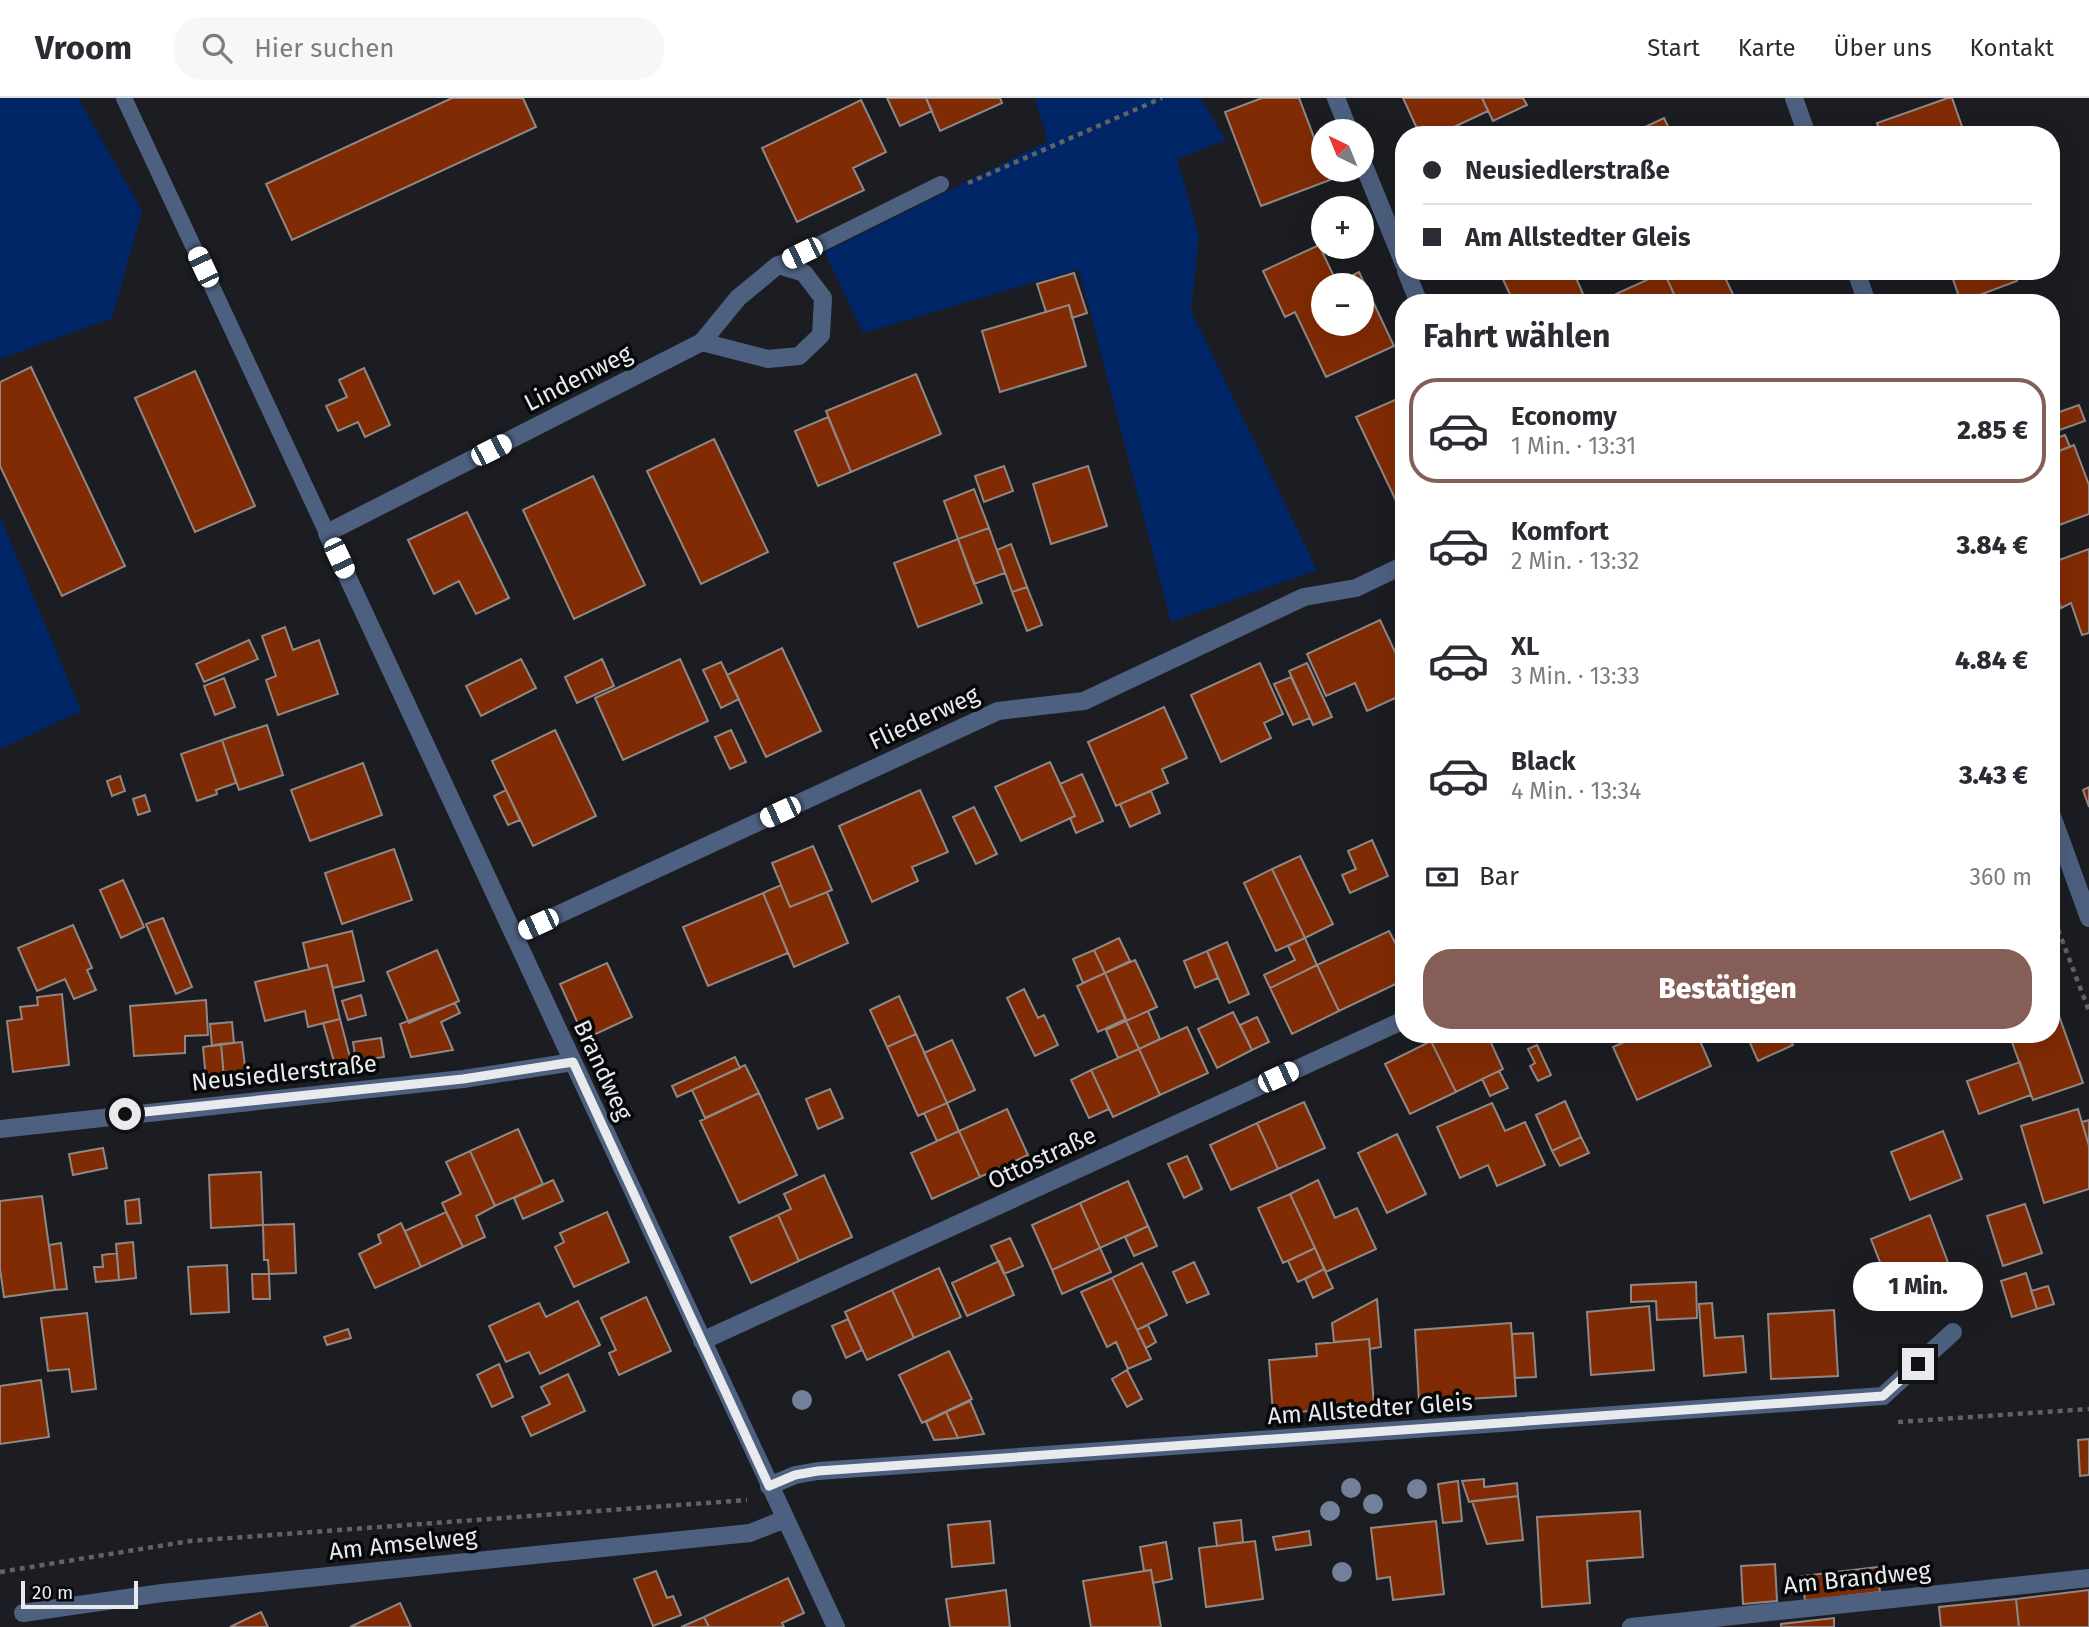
<!DOCTYPE html>
<html lang="de">
<head>
<meta charset="utf-8">
<style>
	:root { --surface:#fff; --page:#f7f7f7; --text:#2b2b33; --muted:#7c7c81; --line:#e1e1e2; --accent:#855f57 }
	body { margin:0; font-family:"Fira Sans",sans-serif; background:var(--page); color:var(--text); height:100vh; display:flex; flex-direction:column; font-size:26px; white-space:nowrap }
	* { box-sizing:border-box; margin:0 }
	p { font-size:23px; color:var(--muted) }
	.icon { flex:none; width:38px; height:38px; fill:none; stroke:currentColor; stroke-width:2; stroke-linecap:round; stroke-linejoin:round }
	.map { position:relative; flex:1; overflow:hidden }
	.panel { position:absolute; left:1395px; top:196px; width:665px; height:749px; display:flex; flex-direction:column; background:var(--surface); border-radius:28px; box-shadow:0 7px 28px #0002 }
	.panel>* { flex:none }
	.guide { position:absolute; left:1395px; top:28px; width:665px; height:154px; border-radius:28px; box-shadow:0 7px 28px #0002; display:grid; align-content:center; height:154px; padding:0 28px; background:var(--surface) }
	.needle { width:46px; rotate:317deg }
	.controls { position:absolute; left:1311px; top:21px; display:grid; gap:14px }
	.controls a { display:grid; place-items:center; width:63px; height:63px; border-radius:50%; background:var(--surface); box-shadow:0 7px 28px #0002; font-size:35px }
	.scale { position:absolute; left:21px; bottom:18px; width:117px; box-sizing:border-box; padding-left:7px; border:4px solid #e8eaed; border-top:0; font-size:19px; line-height:24px; white-space:nowrap; color:#e8eaed; -webkit-text-stroke:5px #070809; paint-order:stroke }
	.end { position:absolute; width:32px; height:32px; margin:-16px; border:9px solid #e8eaed; background:#111; box-shadow:0 0 0 4px #111 }
	.from { border-radius:50% }
	.bubble { position:absolute; height:49px; border-radius:24px; background:var(--surface); box-shadow:0 7px 28px #0002; font-size:23px; font-weight:800; line-height:49px; text-align:center }
	.car { position:absolute; width:21px; height:42px; margin:-21px -10px; border-radius:9px; box-shadow:0 0 5px 2px #0007; background:linear-gradient(#fff 24%,#345 0 40%,#fff 0 76%,#345 0 86%,#fff 0) }
	.guide b { display:flex; align-items:center; gap:24px; height:66px; font-size:26px }
	.guide b+b { border-top:2px solid var(--line) }
	.guide i { width:18px; height:18px; background:var(--text) }
	ul { padding:0; list-style:none }
	li { display:flex; align-items:center; gap:21px; height:105px; margin:0 14px 10px; padding:0 14px; border:4px solid transparent; border-radius:28px }
	li div { flex:1 }
	li b { display:block; font-size:26px }
	li em { font-style:normal; font-weight:800 }
	li.on { border-color:var(--accent) }
	li>.icon { width:63px; height:63px; stroke-width:1.5 }
	h2 { padding:0 28px; font-size:32px; line-height:84px }
	.pay { display:flex; align-items:center; gap:18px; height:77px; padding:0 28px; font-size:26px }
	.pay p { margin-inline-start:auto }
	.primary-button { display:flex; gap:14px; margin-top:auto; padding:14px 28px }
	.primary-button a { flex:1; height:80px; border-radius:28px; background:var(--accent); color:#fff; font-size:28px; font-weight:800; line-height:80px; text-align:center }
	header { display:flex; align-items:center; gap:42px; box-sizing:border-box; height:98px; padding:0 35px; background:var(--surface); border-bottom:2px solid var(--line) }
	header strong { font-size:33px }
	nav { display:flex; gap:38px; margin-inline-start:auto; font-size:24px }
	.search { width:490px; height:63px; background:var(--page); display:flex; align-items:center; gap:18px; box-sizing:border-box; padding:0 24px; border-radius:28px; color:var(--muted); font-size:26px }
	.map>svg:first-child { display:block }
	.green { fill:#012668 }
	.building { fill:#802b04; stroke:#8f8885; stroke-width:2; fill-rule:evenodd }
	.lines { fill:none; stroke-linecap:round; stroke-linejoin:round }
	.path { stroke:#616367; stroke-width:4.5; stroke-dasharray:5 5; stroke-linecap:butt }
	.lane { stroke:#4d607f; stroke-width:16 }
	.street { stroke:#4d607f; stroke-width:18 }
	.tree { fill:#728199 }
	.route { stroke:#e8eaed; stroke-width:9 }
	.labels { text-anchor:middle; stroke-width:7; stroke-linejoin:round; paint-order:stroke }
	.street-label { font-size:24px; fill:#e8eaed; stroke:#070809 }
</style>
</head>
<body>
<header>
<strong>Vroom</strong>
<div class="search"><svg class="icon" aria-label="search" viewBox="0 0 24 24"><circle cx="10" cy="10" r="6"/><path d="M15 15l6 6"/></svg>Hier suchen</div>
<nav><a>Start</a><a>Karte</a><a>Über uns</a><a>Kontakt</a></nav>
</header>
<div class="map">
<svg width="2089" height="1529" viewBox="0 0 2089 1529">
	<rect width="100%" height="100%" fill="#1b1d22"/>
	<path class="green" d="M0,0H78L142,113L112,220L0,261Z
		M1035,0H1200L1226,42L1177,61L1199,137L1191,213L1317,472L1171,524L1079,171L863,235L825,154L1048,43Z
		M0,418L81,613L0,651Z"/>
	<path class="building" d="M452,0H523L536,29L292,142L266,86Z
		M887,0H926L932,13L900,28Z
		M926,0H1000L1002,5L940,33Z
		M1262,0H1299L1323,63V72H1326L1330,82L1261,108L1225,14Z
		M1403,0H1482L1488,13L1437,37H1420Z
		M1482,0H1523L1527,7L1493,23Z
		M1948,0H1952L1965,37H1881L1877,25Z
		M861,2L886,54L853,70L864,92L797,124L762,50Z
		M1664,20L1672,37H1628Z
		M1319,147L1337,185L1359,174L1394,248L1326,279L1295,214L1285,219L1263,173ZM1323,187H1362V226H1323Z
		M1499,173H1573L1587,205H1514Z
		M1722,173L1737,205H1678L1664,174Z
		M1950,173H2014L2017,183L1961,204Z
		M1664,174L1678,205H1620L1616,196Z
		M1074,175L1087,215L1072,220L1069,207L1046,214L1037,186Z
		M1069,207L1086,268L1000,294L982,233Z
		M2051,227L2057,243L2051,246Z
		M31,269L125,468L62,498L0,368V284Z
		M364,270L390,327L365,339L358,324L338,333L326,308L347,299L339,282Z
		M2051,271L2057,288L2051,290Z
		M195,273L255,408L195,434L135,300Z
		M916,276L941,336L851,374L826,313Z
		M1404,298V404L1398,407L1356,319Z
		M2079,307L2085,323L2051,335V317Z
		M828,319L851,374L818,388L795,333Z
		M2065,337L2070,349L2051,356V342Z
		M714,341L768,454L701,486L647,373Z
		M2074,347L2089,387V416L2051,430V356Z
		M1004,368L1013,393L984,404L975,378Z
		M1088,368L1107,428L1051,446L1033,386Z
		M593,378L645,487L574,521L523,412Z
		M974,391L989,430L958,441L944,403Z
		M467,414L509,500L476,516L459,483L434,496L408,442Z
		M989,430L1005,475L974,486L958,441Z
		M958,441L982,505L918,529L894,465Z
		M1011,446L1027,489L1012,494L997,452Z
		M2089,451V535L2082,537L2071,505L2061,510L2051,483V465Z
		M1027,489L1042,527L1027,533L1012,494Z
		M1380,522L1404,573V596L1367,613L1355,585L1326,598L1307,556Z
		M285,529L293,552L319,542L338,596L278,617L266,582L276,578L262,538Z
		M249,542L258,561L204,584L196,566Z
		M782,550L821,633L766,659L727,577Z
		M521,561L536,590L481,618L466,588Z
		M602,561L614,588L577,605L565,579Z
		M680,561L708,623L623,662L595,600Z
		M721,564L739,601L721,610L703,572Z
		M1260,565L1283,616L1264,625L1271,640L1221,664L1191,597Z
		M1307,565L1332,619L1313,627L1289,573Z
		M1291,579L1310,620L1293,627L1274,586Z
		M224,580L235,609L215,617L204,588Z
		M1164,609L1187,660L1162,671L1168,685L1116,708L1088,644Z
		M267,627L283,677L239,692L222,642Z
		M555,632L596,718L533,748L492,663Z
		M731,632L746,664L730,671L715,639Z
		M222,642L236,685L216,692L217,696L197,703L181,656Z
		M1050,664L1075,718L1021,743L995,689Z
		M363,665L382,717L310,743L291,692Z
		M1082,676L1103,723L1076,735L1070,720L1075,718L1060,686Z
		M120,678L125,693L112,698L107,683Z
		M2089,689V709L2083,692Z
		M506,692L520,722L508,727L494,698Z
		M920,692L948,754L912,769L918,783L872,804L839,728Z
		M1151,693L1160,715L1130,729L1120,706Z
		M145,697L150,713L138,717L133,701Z
		M974,709L997,756L976,766L953,719Z
		M1372,742L1388,778L1350,795L1342,777L1356,771L1348,753Z
		M813,748L832,792L790,809L772,765Z
		M394,751L412,802L342,826L325,775Z
		M1300,758L1333,826L1305,840L1272,771Z
		M1272,771L1305,840L1276,853L1244,785Z
		M123,782L144,829L121,840L100,792Z
		M781,787L790,809L827,794L848,845L794,869L763,795Z
		M763,795L788,855L708,888L683,829Z
		M163,820L192,889L176,896L146,826Z
		M73,827L92,870L87,872L96,892L74,901L65,881L37,893L18,850Z
		M352,833L364,883L333,890L327,867L309,871L303,845Z
		M1389,833L1404,862V882L1339,913L1317,867Z
		M1119,840L1130,863L1105,875L1094,852Z
		M1305,840L1317,867L1270,890L1264,877L1295,862L1288,848Z
		M1227,844L1249,896L1229,905L1207,853Z
		M437,852L459,903L409,925L387,874Z
		M1094,852L1105,875L1083,885L1073,861Z
		M1207,853L1218,880L1195,890L1184,863Z
		M1135,862L1157,909L1126,923L1105,875Z
		M607,865L632,919L585,941L560,886Z
		M327,867L340,921L308,929L305,913L265,923L255,884Z
		M1317,867L1339,913L1292,936L1270,890Z
		M1105,875L1126,921L1098,934L1077,888Z
		M1024,891L1038,920L1044,917L1058,947L1035,958L1007,900Z
		M62,896L69,967L13,974L7,923L22,921L20,909L38,907L37,899Z
		M361,897L366,917L348,922L342,903Z
		M899,898L916,936L887,949L870,912Z
		M206,902L208,937L185,938V955L134,958L130,908Z
		M455,905L460,915L441,924L453,952L411,959L400,926Z
		M1148,913L1160,941L1139,951L1126,923Z
		M1233,914L1252,952L1217,970L1198,931Z
		M2058,915L2083,985L2033,1002L2009,936H2051V917Z
		M1257,919L1269,944L1252,952L1240,927Z
		M340,921L351,963L335,967L323,925Z
		M1126,923L1139,951L1118,960L1106,932Z
		M232,924L234,945L212,948L210,926Z
		M1187,929L1208,975L1160,997L1139,951Z
		M916,936L947,1005L918,1018L887,949Z
		M1446,936H1487L1503,971L1456,994L1431,943Z
		M1642,936H1697L1711,968L1637,1002L1613,949Z
		M1746,936H1787L1793,947L1758,963Z
		M381,940L384,959L356,963L353,944Z
		M952,942L975,992L947,1005L924,955Z
		M1431,943L1456,994L1410,1016L1385,966Z
		M242,944L246,976L224,979L221,946Z
		M221,946L224,979L206,981L203,949Z
		M1537,947L1551,977L1538,983L1530,968L1535,965L1528,951Z
		M1139,951L1160,997L1113,1019L1091,972Z
		M735,959L740,970L677,999L672,988Z
		M2020,964L2031,997L1979,1016L1967,983Z
		M745,967L759,995L705,1020L692,992Z
		M1091,972L1109,1011L1089,1020L1071,982Z
		M1499,973L1508,990L1490,998L1482,981Z
		M830,991L843,1020L818,1031L806,1001Z
		M759,995L797,1077L739,1105L700,1023Z
		M1565,1003L1581,1039L1552,1053L1536,1017Z
		M1304,1004L1325,1050L1278,1071L1257,1025Z
		M947,1005L959,1033L937,1043L924,1015Z
		M1492,1005L1505,1033L1525,1024L1545,1067L1497,1088L1488,1067L1460,1080L1437,1029Z
		M1007,1011L1028,1057L980,1079L959,1033Z
		M2078,1011L2089,1048V1091L2044,1105L2021,1028Z
		M2089,1022V1048L2082,1024Z
		M1257,1025L1278,1071L1231,1092L1210,1047Z
		M518,1031L543,1086L495,1108L470,1053Z
		M959,1033L980,1079L932,1101L911,1055Z
		M1943,1033L1962,1081L1910,1102L1891,1054Z
		M1397,1036L1426,1096L1387,1115L1358,1055Z
		M1581,1039L1589,1055L1560,1068L1552,1053Z
		M103,1050L107,1070L73,1077L69,1056Z
		M470,1053L495,1108L476,1118L485,1139L463,1149L442,1105L461,1096L446,1064Z
		M1187,1058L1202,1091L1184,1100L1168,1066Z
		M261,1074L263,1127L211,1130L209,1077Z
		M824,1077L852,1139L799,1163L778,1117L791,1111L784,1096Z
		M553,1082L563,1103L523,1121L514,1100Z
		M1318,1082L1335,1120L1357,1110L1376,1151L1326,1174L1290,1096Z
		M1128,1083L1148,1128L1100,1150L1080,1105Z
		M1290,1096L1315,1150L1283,1165L1258,1110Z
		M42,1098L55,1192L4,1199L0,1171V1103Z
		M139,1101L141,1125L127,1126L125,1103Z
		M1080,1105L1100,1150L1052,1172L1032,1127Z
		M2025,1106L2042,1155L2003,1168L1987,1118Z
		M446,1114L463,1149L421,1169L405,1133Z
		M607,1114L629,1164L574,1189L555,1149L564,1144L560,1135Z
		M778,1117L799,1163L751,1185L730,1139Z
		M1930,1117L1949,1167L1890,1190L1871,1141Z
		M401,1125L421,1169L375,1190L359,1156L381,1145L378,1137Z
		M294,1126L296,1175L269,1176L268,1162H264L263,1127Z
		M1148,1128L1157,1148L1134,1158L1125,1139Z
		M1010,1140L1023,1168L1004,1176L991,1148Z
		M133,1144L136,1180L119,1182L116,1146Z
		M61,1145L67,1191L55,1192L49,1147Z
		M1100,1150L1111,1174L1062,1196L1052,1172Z
		M1315,1150L1324,1171L1298,1184L1288,1163Z
		M117,1155L119,1182L96,1184L94,1169H103L102,1157Z
		M999,1163L1014,1197L967,1218L952,1185Z
		M1194,1164L1209,1196L1187,1205L1173,1174Z
		M1142,1165L1167,1217L1137,1232L1112,1180Z
		M227,1167L229,1214L191,1216L188,1169Z
		M939,1170L961,1219L914,1240L892,1192Z
		M1324,1171L1333,1190L1313,1200L1305,1181Z
		M2026,1175L2037,1211L2012,1219L2001,1183Z
		M252,1176H269L270,1201H253Z
		M1112,1180L1151,1261L1128,1271L1116,1244L1107,1249L1081,1194Z
		M1696,1184L1697,1220L1657,1222L1656,1203L1631,1204V1187Z
		M2048,1188L2054,1206L2037,1211L2031,1193Z
		M892,1192L914,1240L867,1262L845,1214Z
		M646,1199L671,1253L619,1277L609,1255L616,1252L601,1220Z
		M1377,1201L1381,1249L1370,1251L1369,1241L1334,1244L1332,1225Z
		M578,1203L600,1247L540,1276L529,1254L506,1264L489,1228L539,1205L546,1219Z
		M1712,1205L1715,1240L1743,1238L1746,1274L1704,1278L1699,1206Z
		M1649,1208L1654,1272L1591,1277L1587,1214Z
		M1834,1212L1838,1278L1771,1281L1768,1216Z
		M87,1215L96,1291L72,1294L69,1271L48,1273L41,1220Z
		M848,1221L862,1252L846,1260L832,1228Z
		M1511,1225L1516,1298L1419,1304L1415,1232Z
		M1148,1227L1156,1244L1146,1250L1137,1232Z
		M348,1231L351,1240L327,1247L324,1239Z
		M1533,1235L1536,1279L1515,1280L1512,1236Z
		M1369,1241L1374,1308L1273,1316L1269,1262L1317,1258L1316,1246Z
		M949,1253L972,1301L922,1325L899,1277Z
		M499,1266L513,1299L492,1309L477,1277Z
		M1127,1272L1142,1301L1127,1309L1112,1281Z
		M568,1276L585,1313L531,1338L522,1319L550,1306L541,1289Z
		M41,1282L49,1339L0,1346V1288Z
		M970,1303L984,1336L958,1340L946,1314Z
		M946,1314L958,1340L934,1342L926,1324Z
		M2089,1341V1377L2080,1378L2078,1342Z
		M1484,1381V1389L1517,1385L1518,1398L1469,1404L1462,1383Z
		M1458,1383L1462,1423L1443,1425L1438,1386Z
		M1518,1398L1523,1442L1487,1446L1472,1403Z
		M1640,1413L1643,1459L1587,1463L1590,1505L1542,1509L1537,1419Z
		M1241,1422L1243,1444L1217,1448L1214,1425Z
		M990,1423L994,1465L952,1469L948,1427Z
		M1436,1423L1444,1496L1393,1502L1390,1479L1377,1481L1371,1430Z
		M1309,1433L1311,1447L1276,1452L1273,1439Z
		M1255,1443L1263,1501L1206,1509L1199,1450Z
		M1166,1444L1172,1481L1153,1485L1151,1472L1144,1473L1140,1449Z
		M1775,1466L1777,1503L1743,1506L1741,1468Z
		M1877,1469L1880,1494L1805,1503L1802,1478Z
		M1151,1472L1161,1529H1091L1083,1483Z
		M656,1473L667,1500L673,1498L681,1517L653,1528L634,1481Z
		M788,1480L804,1515L782,1525L784,1529H709L704,1519Z
		M1006,1492L1010,1529H950L946,1501Z
		M2089,1492V1529H2019L2016,1501Z
		M2016,1501L2019,1529H1941L1939,1509Z
		M400,1505L411,1529H350Z
		M261,1514L268,1529H230Z
		M704,1519L709,1529H681Z
		M1834,1520V1529H1781V1526Z"/>
	<g class="lines">
		<path class="path" d="M968,85L1162,0
			M2051,813L2089,913
			M1898,1324L2089,1311
			M0,1474L190,1443L747,1402"/>
		<path class="lane" d="M124,0L327,435
			M778,167L941,86"/>
		<path class="street" d="M1336,0L1349,33
			M1794,0L1807,37
			M1362,63L1404,166
			M1406,173L1419,205
			M1856,173L1867,205
			M702,244L738,200L778,167L804,175L823,200L821,237L799,258L768,261L702,244L327,435L836,1529
			M2051,715L2089,820
			M514,837L998,613L1084,603L1304,499L1356,490L1404,467
			M0,1031L463,981L573,964
			M702,1243L1404,922
			M769,1388L795,1377L818,1373L1883,1298L1953,1234
			M23,1515L162,1495L750,1435L785,1421
			M1631,1529L2089,1480"/>
	</g>
	<g class="tree">
		<circle cx="802" cy="1302" r="10"/>
		<circle cx="1351" cy="1390" r="10"/>
		<circle cx="1417" cy="1391" r="10"/>
		<circle cx="1373" cy="1406" r="10"/>
		<circle cx="1330" cy="1413" r="10"/>
		<circle cx="1342" cy="1474" r="10"/>
	</g>
	<g class="lines">
		<path class="route" d="M125,1016L463,981L573,964L769,1388L795,1377L818,1373L1883,1298L1918,1266"/>
	</g>
	<g class="labels">
		<g class="street-label">
			<text transform="translate(578 280) rotate(-27)" y="8">Lindenweg</text>
			<text transform="translate(924 620) rotate(-25)" y="8">Fliederweg</text>
			<text transform="translate(603 972) rotate(65)" y="8">Brandweg</text>
			<text transform="translate(284 975) rotate(-6)" y="8">Neusiedlerstraße</text>
			<text transform="translate(1042 1060) rotate(-25)" y="8">Ottostraße</text>
			<text transform="translate(1370 1311) rotate(-4)" y="8">Am Allstedter Gleis</text>
			<text transform="translate(403 1446) rotate(-6)" y="8">Am Amselweg</text>
			<text transform="translate(1857 1480) rotate(-6)" y="8">Am Brandweg</text>
		</g>
	</g>
</svg>
<div class="controls">
<a><svg class="needle" viewBox="-14 -14 28 28"><path d="M0-13l5 13h-10z" fill="#e53935"/><path d="M0 13l5-13h-10z" fill="#7c7c81"/></svg></a>
<a>+</a>
<a>−</a>
</div>
<div class="scale">20 m</div>
<i class="end from" style="left:125px;top:1016px"></i>
<i class="end" style="left:1918px;top:1266px"></i>
<div class="bubble" style="left:1853px;top:1164px;width:130px">1 Min.</div>
<i class="car" style="left:802px;top:155px;rotate:244deg"></i>
<i class="car" style="left:203px;top:169px;rotate:335deg"></i>
<i class="car" style="left:491px;top:352px;rotate:63deg"></i>
<i class="car" style="left:339px;top:460px;rotate:155deg"></i>
<i class="car" style="left:780px;top:714px;rotate:245deg"></i>
<i class="car" style="left:538px;top:826px;rotate:245deg"></i>
<i class="car" style="left:1278px;top:979px;rotate:65deg"></i>
<div class="guide">
<b><i class="from"></i>Neusiedlerstraße</b>
<b><i></i>Am Allstedter Gleis</b>
</div>
<section class="panel">
<h2>Fahrt wählen</h2>
<ul>
<li class="on"><svg class="icon" aria-label="car" viewBox="0 0 24 24"><path d="M5 17H2v-5l4-1 3-4h7l3 4 3 1v5h-3M9 17h6M6 11h13"/><circle cx="7" cy="17" r="2"/><circle cx="17" cy="17" r="2"/></svg><div><b>Economy</b><p>1 Min. · 13:31</p></div><em>2.85 €</em></li>
<li><svg class="icon" aria-label="car" viewBox="0 0 24 24"><path d="M5 17H2v-5l4-1 3-4h7l3 4 3 1v5h-3M9 17h6M6 11h13"/><circle cx="7" cy="17" r="2"/><circle cx="17" cy="17" r="2"/></svg><div><b>Komfort</b><p>2 Min. · 13:32</p></div><em>3.84 €</em></li>
<li><svg class="icon" aria-label="car" viewBox="0 0 24 24"><path d="M5 17H2v-5l4-1 3-4h7l3 4 3 1v5h-3M9 17h6M6 11h13"/><circle cx="7" cy="17" r="2"/><circle cx="17" cy="17" r="2"/></svg><div><b>XL</b><p>3 Min. · 13:33</p></div><em>4.84 €</em></li>
<li><svg class="icon" aria-label="car" viewBox="0 0 24 24"><path d="M5 17H2v-5l4-1 3-4h7l3 4 3 1v5h-3M9 17h6M6 11h13"/><circle cx="7" cy="17" r="2"/><circle cx="17" cy="17" r="2"/></svg><div><b>Black</b><p>4 Min. · 13:34</p></div><em>3.43 €</em></li>
</ul>
<div class="pay"><svg class="icon" aria-label="cash" viewBox="0 0 24 24"><path d="M3 7h18v10H3z"/><circle cx="12" cy="12" r="2"/></svg>Bar<p>360 m</p></div>
<div class="primary-button"><a>Bestätigen</a></div>
</section>
</div>
</body>
</html>
